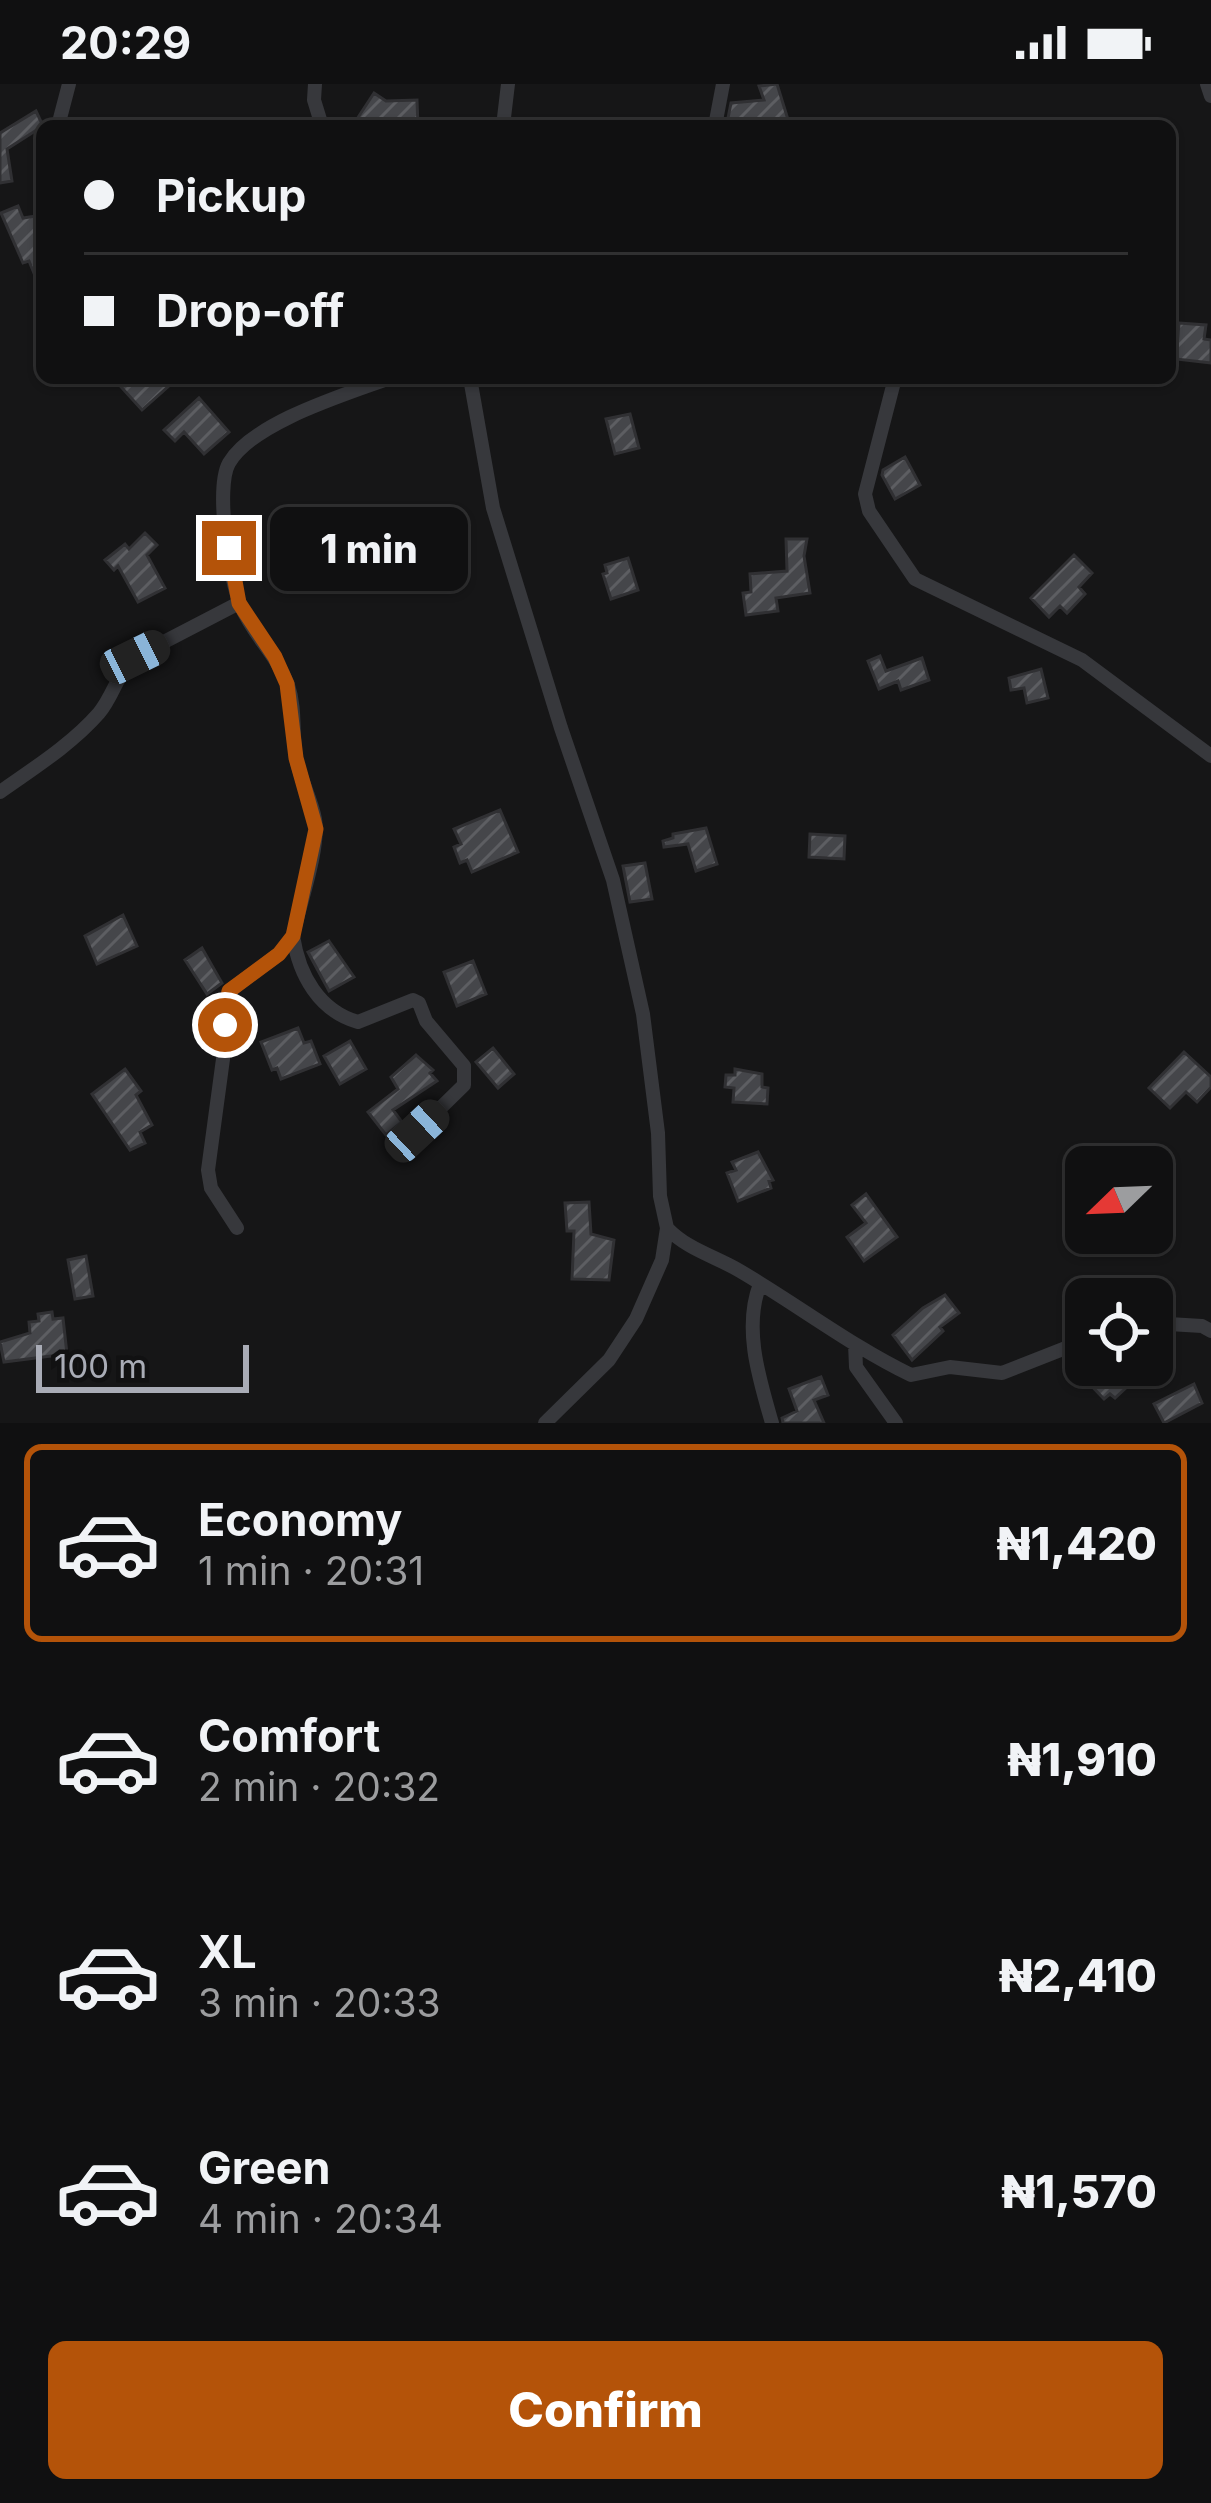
<!DOCTYPE html>
<html lang="en">
<head>
<meta charset="utf-8">
<style>
	:root { --surface:#101011; --page:#19191a; --text:#f1f3f6; --muted:#9c9d9f; --line:#303031; --accent:#b45309 }
	body { margin:0; font-family:Inter,sans-serif; background:var(--page); color:var(--text); height:100vh; display:flex; flex-direction:column; font-size:45px; white-space:nowrap }
	* { box-sizing:border-box; margin:0 }
	p { font-size:39px; color:var(--muted) }
	.icon { flex:none; width:66px; height:66px; fill:none; stroke:currentColor; stroke-width:2; stroke-linecap:round; stroke-linejoin:round }
	.map { position:relative; height:1339px; overflow:hidden }
	.details { display:flex; flex-direction:column; background:var(--surface); flex:1 }
	.details>* { flex:none }
	.guide { position:absolute; left:36px; top:36px; width:1140px; height:264px; border-radius:18px; box-shadow:0 3px 9px #0004,0 0 0 3px var(--line); display:grid; align-content:center; height:264px; padding:0 48px; background:var(--surface) }
	.needle { width:78px; rotate:247deg }
	.buttons { position:absolute; left:1065px; top:1062px; display:grid; gap:24px }
	.buttons a { display:grid; place-items:center; width:108px; height:108px; border-radius:18px; background:var(--surface); box-shadow:0 3px 9px #0004,0 0 0 3px var(--line); font-size:60px }
	.scale { position:absolute; left:36px; bottom:30px; width:213px; box-sizing:border-box; padding-left:12px; border:6px solid #a9acb6; border-top:0; font-size:33px; line-height:42px; white-space:nowrap; color:#a9acb6; -webkit-text-stroke:9px #111112; paint-order:stroke }
	.end { position:absolute; width:54px; height:54px; margin:-27px; border:15px solid #b45309; background:#fff; box-shadow:0 0 0 6px #fff }
	.from { border-radius:50% }
	.bubble { position:absolute; height:84px; border-radius:18px; background:var(--surface); box-shadow:0 3px 9px #0004,0 0 0 3px var(--line); font-size:39px; font-weight:800; line-height:84px; text-align:center }
	.car { position:absolute; width:36px; height:72px; margin:-36px -18px; border-radius:15px; box-shadow:0 0 9px 3px #0007; background:linear-gradient(#222 24%,#8ab4d8 0 40%,#222 0 76%,#8ab4d8 0 86%,#222 0) }
	.guide b { display:flex; align-items:center; gap:42px; height:114px; font-size:45px }
	.guide b+b { border-top:3px solid var(--line) }
	.guide i { width:30px; height:30px; background:var(--text) }
	ul { padding:21px 0 0; list-style:none }
	li { display:flex; align-items:center; gap:36px; height:198px; margin:0 24px 18px; padding:0 24px; border:6px solid transparent; border-radius:18px }
	li div { flex:1 }
	li b { display:block; font-size:45px }
	li em { font-style:normal; font-weight:800 }
	li.current { border-color:var(--accent) }
	li>.icon { width:108px; height:108px; stroke-width:1.5 }
	.primary-button { display:flex; gap:24px; margin-top:auto; padding:24px 48px }
	.primary-button a { flex:1; height:138px; border-radius:18px; background:var(--accent); color:#fff; font-size:48px; font-weight:800; line-height:138px; text-align:center }
	.status { display:flex; justify-content:space-between; align-items:center; height:84px; padding:0 60px; background:var(--surface); direction:ltr }
	.status svg { height:33px; fill:currentColor }
	.map>svg:first-child { display:block }
	.building { fill:url(#building-hatch); stroke:#303033; stroke-width:3 }
	.lines { fill:none; stroke-linecap:round; stroke-linejoin:round }
	.minor { stroke:#37383c; stroke-width:14 }
	.route { stroke:#b45309; stroke-width:15 }
</style>
</head>
<body>
<div class="status"><b>20:29</b><svg viewBox="0 0 49 12"><path d="M0 12V9h3v3zM5 12V6h3v6zM10 12V3h3v9zM15 12V0h3v12zM26 1h20v11H26zM47 4h2v5h-2z"/></svg></div>
<div class="map">
<svg width="1211" height="1339" viewBox="0 0 1211 1339">
	<defs>
		<pattern id="building-hatch" width="6" height="6" patternUnits="userSpaceOnUse" patternTransform="scale(3)"><rect width="6" height="6" fill="#45464a"/><path d="M-1 1l2-2M0 6l6-6M5 7l2-2" fill="none" stroke="#5d5e62"/></pattern>
	</defs>
	<rect width="100%" height="100%" fill="#161617"/>
	<path class="building" d="M777,0L790,42L727,39L731,19L764,16L759,2Z
		M374,9L386,17L417,16L418,42H383L374,36L370,42H361L355,38Z
		M36,27L43,42L7,65L12,97L0,99V49Z
		M18,122L23,134L42,131V209L29,177L23,179L1,129Z
		M1179,239L1206,241L1204,255L1211,256V279L1176,275Z
		M113,294H166L171,300L142,326Z
		M199,314L229,348L204,370L184,348L175,357L164,346Z
		M630,330L639,364L615,370L606,335Z
		M905,373L920,401L895,415L882,391L883,386Z
		M145,449L157,461L147,471L165,504L138,518L118,482L114,486L105,476L125,460L129,465Z
		M786,455H807L804,472L810,509L776,514L778,527L746,531L743,509L751,508L750,490L787,487Z
		M1074,471L1092,489L1079,503L1085,510L1067,529L1060,522L1049,533L1031,514Z
		M628,474L638,506L611,515L603,490L607,489L605,481Z
		M880,572L886,587L922,574L929,596L901,606L898,597L879,605L868,577Z
		M1041,585L1048,614L1027,619L1024,604L1011,606L1009,594Z
		M500,726L518,768L472,788L467,776L460,779L454,763L461,760L454,745Z
		M706,744L717,780L696,787L688,760L664,763L663,757L673,754V750Z
		M810,750L845,752L844,775L809,773Z
		M645,779L652,815L630,818L623,782Z
		M123,831L137,862L97,880L85,852Z
		M329,857L354,893L329,907L308,868Z
		M202,864L222,899L207,910L185,876Z
		M473,877L486,910L457,922L444,888Z
		M298,944L304,959L311,957L320,980L281,995L277,984L272,986L261,958Z
		M350,957L366,985L340,1000L324,972Z
		M493,964L514,990L498,1004L476,978Z
		M1184,968L1211,993V1003L1197,1018L1186,1008L1170,1024L1149,1004Z
		M416,971L433,986L430,989L437,997L393,1026L402,1038L386,1051L368,1028L398,1005L391,993Z
		M125,985L141,1007L136,1011L152,1041L140,1048L145,1059L130,1066L92,1010Z
		M735,985L762,990V1003L768,1004L767,1020L733,1018L734,1004L725,1003L726,991H735Z
		M758,1068L773,1096L769,1097L771,1104L738,1117L727,1089L736,1086L732,1078Z
		M866,1110L897,1153L864,1177L847,1153L866,1139L852,1121Z
		M589,1118L591,1150L614,1156L609,1196L572,1195L574,1147H567L565,1119Z
		M86,1172L93,1212L75,1215L68,1176Z
		M945,1211L959,1229L940,1243L943,1247L912,1276L893,1251L923,1224Z
		M52,1228L53,1235L63,1234L67,1270L4,1278L0,1258L30,1249L29,1238L39,1237L38,1230Z
		M1091,1281H1107L1128,1302L1115,1314L1110,1310L1104,1315L1081,1291Z
		M821,1293L828,1311L814,1316L824,1339H783L782,1334L797,1327L789,1305Z
		M1194,1300L1202,1319L1164,1339L1154,1320Z"/>
	<g class="lines">
		<path class="minor" d="M315,0L314,16L322,42
			M1207,0L1211,12
			M58,42L69,0
			M503,42L508,0
			M715,42L723,0
			M390,294C347,310 253,338 229,379C215,404 229,495 241,522C253,551 277,571 288,601C296,625 292,650 296,674C300,695 311,714 315,735C320,765 299,821 293,852C299,891 319,927 358,938L413,916L419,919L426,937L464,982V1001L417,1047
			M470,294L493,424L561,644L613,796L643,930L658,1049L660,1112L667,1144L662,1176L636,1235L609,1276L545,1339
			M895,294L865,410L869,427L915,495L1082,576L1211,672
			M0,708C34,684 72,660 99,629C114,611 117,589 135,573L239,519
			M237,1144L211,1104L208,1086L223,975L225,919L229,907L279,870L293,852
			M667,1144C688,1166 715,1172 740,1187C798,1221 851,1262 911,1291L950,1283L1002,1289L1086,1256
			M760,1200C743,1244 759,1294 772,1339
			M1152,1239L1202,1242L1211,1247
			M855,1260L856,1283L896,1339"/>
	</g>
	<g class="lines">
		<path class="route" d="M225,941L229,907L279,870L293,852L316,745L296,674L287,600L275,573L239,519L229,464"/>
	</g>
</svg>
<div class="buttons">
<a><svg class="needle" viewBox="-14 -14 28 28"><path d="M0-13l5 13h-10z" fill="#e53935"/><path d="M0 13l5-13h-10z" fill="#9c9d9f"/></svg></a>
<a><svg class="icon" aria-label="locate" viewBox="0 0 24 24"><circle cx="12" cy="12" r="6"/><path d="M12 2v4M12 18v4M2 12h4M18 12h4"/></svg></a>
</div>
<div class="scale">100 m</div>
<i class="end from" style="left:225px;top:941px"></i>
<i class="end" style="left:229px;top:464px"></i>
<div class="bubble" style="left:270px;top:423px;width:198px">1 min</div>
<i class="car" style="left:135px;top:573px;rotate:64deg"></i>
<i class="car" style="left:417px;top:1047px;rotate:47deg"></i>
<div class="guide">
<b><i class="from"></i>Pickup</b>
<b><i></i>Drop-off</b>
</div>
</div>
<section class="details">
<ul>
<li class="current"><svg class="icon" aria-label="car" viewBox="0 0 24 24"><path d="M5 17H2v-5l4-1 3-4h7l3 4 3 1v5h-3M9 17h6M6 11h13"/><circle cx="7" cy="17" r="2"/><circle cx="17" cy="17" r="2"/></svg><div><b>Economy</b><p>1 min · 20:31</p></div><em>₦1,420</em></li>
<li><svg class="icon" aria-label="car" viewBox="0 0 24 24"><path d="M5 17H2v-5l4-1 3-4h7l3 4 3 1v5h-3M9 17h6M6 11h13"/><circle cx="7" cy="17" r="2"/><circle cx="17" cy="17" r="2"/></svg><div><b>Comfort</b><p>2 min · 20:32</p></div><em>₦1,910</em></li>
<li><svg class="icon" aria-label="car" viewBox="0 0 24 24"><path d="M5 17H2v-5l4-1 3-4h7l3 4 3 1v5h-3M9 17h6M6 11h13"/><circle cx="7" cy="17" r="2"/><circle cx="17" cy="17" r="2"/></svg><div><b>XL</b><p>3 min · 20:33</p></div><em>₦2,410</em></li>
<li><svg class="icon" aria-label="car" viewBox="0 0 24 24"><path d="M5 17H2v-5l4-1 3-4h7l3 4 3 1v5h-3M9 17h6M6 11h13"/><circle cx="7" cy="17" r="2"/><circle cx="17" cy="17" r="2"/></svg><div><b>Green</b><p>4 min · 20:34</p></div><em>₦1,570</em></li>
</ul>
<div class="primary-button"><a>Confirm</a></div>
</section>
</body>
</html>
